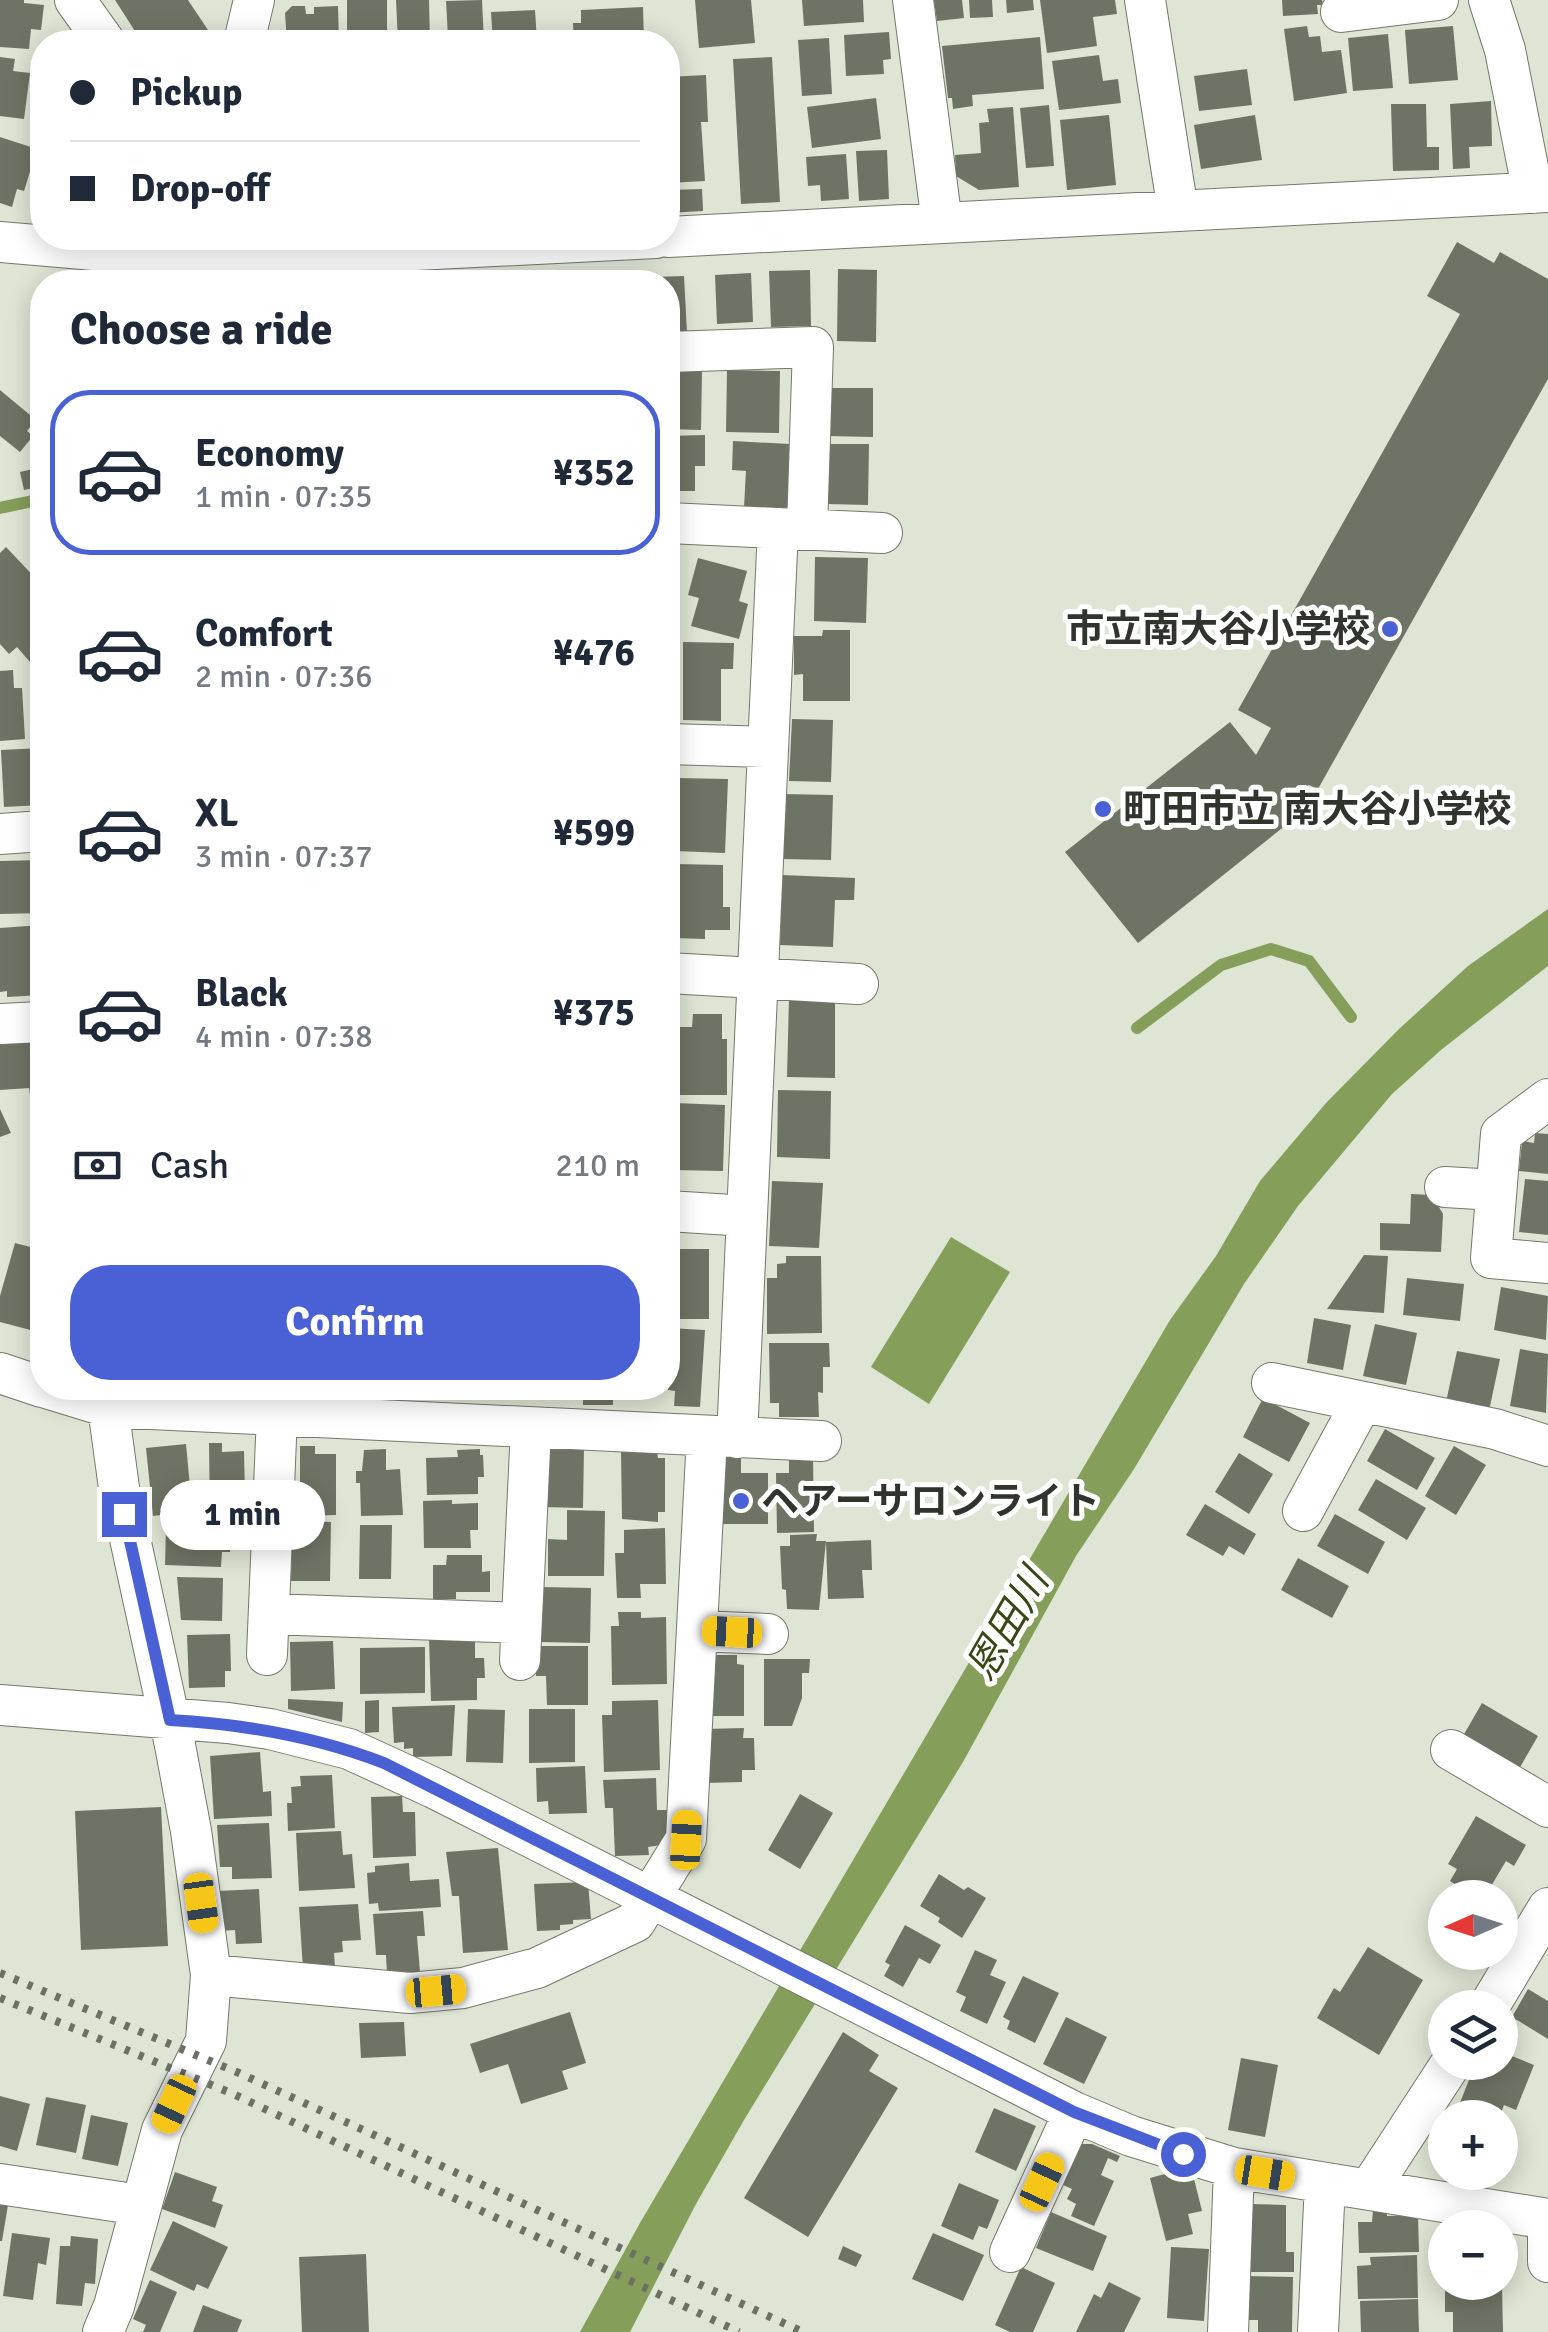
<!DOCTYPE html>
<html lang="en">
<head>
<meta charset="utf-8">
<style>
	:root { --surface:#fff; --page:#f6f6f7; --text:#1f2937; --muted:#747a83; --line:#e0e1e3; --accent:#4961d5 }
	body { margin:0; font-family:Signika,"Noto Sans JP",sans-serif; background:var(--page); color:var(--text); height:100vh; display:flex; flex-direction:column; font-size:38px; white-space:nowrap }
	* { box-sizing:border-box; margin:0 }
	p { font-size:32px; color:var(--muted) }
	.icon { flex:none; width:55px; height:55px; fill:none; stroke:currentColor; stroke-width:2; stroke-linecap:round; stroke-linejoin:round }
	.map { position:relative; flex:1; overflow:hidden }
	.sheet { position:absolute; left:30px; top:270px; width:650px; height:1130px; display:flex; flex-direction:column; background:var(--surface); border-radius:40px; box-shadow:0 5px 25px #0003 }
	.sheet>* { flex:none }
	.hud { position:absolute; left:30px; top:30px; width:650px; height:220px; border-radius:40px; box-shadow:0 5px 25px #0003; display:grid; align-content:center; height:220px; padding:0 40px; background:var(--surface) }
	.needle { width:65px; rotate:267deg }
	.buttons { position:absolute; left:1428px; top:1880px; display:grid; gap:20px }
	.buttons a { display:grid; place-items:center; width:90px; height:90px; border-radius:50%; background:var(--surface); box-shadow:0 5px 25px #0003; font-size:50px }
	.end { position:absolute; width:45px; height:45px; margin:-22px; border:12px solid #4961d5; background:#fff; box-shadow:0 0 0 5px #fff }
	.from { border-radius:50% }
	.bubble { position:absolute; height:70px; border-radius:35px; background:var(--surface); box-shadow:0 5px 25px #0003; font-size:32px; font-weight:700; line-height:70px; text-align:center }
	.car { position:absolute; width:30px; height:60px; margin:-30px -15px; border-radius:12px; box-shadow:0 0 8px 2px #0007; background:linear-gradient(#f5c518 24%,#345 0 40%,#f5c518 0 76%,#345 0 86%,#f5c518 0) }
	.hud b { display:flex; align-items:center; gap:35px; height:95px; font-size:38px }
	.hud b+b { border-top:2px solid var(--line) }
	.hud i { width:25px; height:25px; background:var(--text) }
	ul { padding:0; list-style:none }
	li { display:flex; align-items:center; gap:30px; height:165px; margin:0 20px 15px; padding:0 20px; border:5px solid transparent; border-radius:40px }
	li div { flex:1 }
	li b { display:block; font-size:38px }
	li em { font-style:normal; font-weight:700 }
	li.on { border-color:var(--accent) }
	li>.icon { width:90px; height:90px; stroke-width:1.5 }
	h2 { padding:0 40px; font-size:45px; line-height:120px }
	.pay { display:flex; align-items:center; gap:25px; height:110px; padding:0 40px; font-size:38px }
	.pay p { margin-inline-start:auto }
	.action { display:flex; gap:20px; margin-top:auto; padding:20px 40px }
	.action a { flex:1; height:115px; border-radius:40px; background:var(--accent); color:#fff; font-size:40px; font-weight:700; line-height:115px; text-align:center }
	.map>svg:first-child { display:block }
	.water { fill:#859e5a }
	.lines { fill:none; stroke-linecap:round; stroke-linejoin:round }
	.stream { stroke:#859e5a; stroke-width:12 }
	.building { fill:#6e7465 }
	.minor-casing { stroke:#73796b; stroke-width:42 }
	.minor { stroke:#fff; stroke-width:40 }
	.rail { stroke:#6c7166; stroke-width:8; stroke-dasharray:5 10; stroke-linecap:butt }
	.route { stroke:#4961d5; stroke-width:12 }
	.poi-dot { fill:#4961d5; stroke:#fff; stroke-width:4 }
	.labels { text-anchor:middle; stroke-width:10; stroke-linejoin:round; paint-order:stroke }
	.poi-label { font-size:38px; font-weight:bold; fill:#31342d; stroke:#fff; text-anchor:start }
	.water-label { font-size:40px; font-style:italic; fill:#374716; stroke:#fff }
</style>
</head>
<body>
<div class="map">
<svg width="1548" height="2332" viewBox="0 0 1548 2332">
	<rect width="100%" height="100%" fill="#dee5d4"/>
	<path class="water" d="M1548,909V966L1441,1050L1392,1094L1298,1206L1244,1284L1134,1469L1076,1556L963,1762L744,2120L696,2204L630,2332H580L640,2223L1170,1320L1216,1256L1260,1181L1326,1103L1399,1029L1468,966Z
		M951,1237L1010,1272L929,1404L871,1367Z"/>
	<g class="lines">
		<path class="stream" d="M0,508L42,499
			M1137,1028L1221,965L1271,949L1309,961L1351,1017"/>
	</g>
	<path class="building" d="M0,0H24V3L44,5L41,30L31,29L29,49L0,47Z
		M115,0H188L216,42H142Z
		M347,0H387V42H353V38H347Z
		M396,0H429L430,42H398Z
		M482,0L484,41L444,42V37H448L446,1Z
		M695,0H751L755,43L699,48Z
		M802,0H863L864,22L804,26Z
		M934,0H962L964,18L937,21Z
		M969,0H992L993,17L970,18Z
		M1006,0H1033L1034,10L1007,13Z
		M1040,0H1115L1117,14L1093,17L1097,46L1047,53Z
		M1282,0H1322L1323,5H1317L1318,14L1283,16Z
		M292,6H305L306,14H314V7L338,6L339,42H287L285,13Z
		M643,7L644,42H574L573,23H581V10Z
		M535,10L537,42H493L491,12Z
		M1307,26L1309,37L1320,36L1322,52L1341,50L1347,93L1294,101L1284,29Z
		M1453,26L1458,80L1409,84L1405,30Z
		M889,32L891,59L883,60L884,74L846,76L844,35Z
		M1388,34L1393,88L1353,91L1348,38Z
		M1040,37L1044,89L972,95L973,106L953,109L952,98H948L942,46Z
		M829,38L832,94L802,96L798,40Z
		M1099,55L1103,81L1118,79L1121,103L1059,110L1052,61Z
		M0,57L15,59L13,71L30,73L24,119L0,116Z
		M772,57L780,202L741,204L733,59Z
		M1247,69L1252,105L1199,111L1194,76Z
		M706,75L708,122H701L705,181L668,183V77Z
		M876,98L881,139L812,148L807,107Z
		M1491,101L1492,146L1469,147L1470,168L1453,169L1450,104Z
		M1391,104H1426L1427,147H1439V170L1393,171Z
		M1049,105L1054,166L1026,168L1020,108Z
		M1013,107L1019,187L979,190L956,176L955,155L981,153L979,123L989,122L987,109Z
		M1109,115L1116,185L1067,190L1060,120Z
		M1255,115L1262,160L1201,169L1194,125Z
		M0,137L37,149L24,191L17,189L12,207L0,203Z
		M887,150L889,199L859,201L856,151Z
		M846,154L849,199L821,201L820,185L808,186L806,157Z
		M702,189L703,211L668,213V190Z
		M1457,242L1494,263L1500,252L1548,279V379L1318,789L1309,785L1291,800L1301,813L1138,943L1065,852L1230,722L1256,755L1271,728L1238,710L1460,314L1427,296Z
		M838,269L877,270L876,342L837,341Z
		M810,270L811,326L771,327L769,271Z
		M751,273L753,322L717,324L715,275Z
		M684,276L687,333L668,334V282H654L653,277Z
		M668,370L702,371L701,430L668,429Z
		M727,370L780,371L779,433L726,432Z
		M827,388H873V437L827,436Z
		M0,390L36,420L27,431L33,436L20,452L0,436Z
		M705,435V466H695V491H668V436Z
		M733,441L790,444L787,510L744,507L746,471L732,470Z
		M827,444H869L868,505L827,504Z
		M42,454V486L24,490L20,472L37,468L35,456Z
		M6,547L42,585V664L36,669L17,647L9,654L0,644V553Z
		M815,557L868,558L866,623L814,621Z
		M698,558L747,571L739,601L748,604L739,639L691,626L699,598L688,595Z
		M823,630H850V701H803V674L794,675V636H822Z
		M683,642L734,643L733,669H721V721L683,720Z
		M13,670L14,688H22L25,739L0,741V671Z
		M792,719L833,720L831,782L789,781Z
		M42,748V805L4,807L1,750Z
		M677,778L728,779L725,853L675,851Z
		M783,794L833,795L831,860L782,859Z
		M42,860V913L0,914V861Z
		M675,864L723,865V907H730V930H705V939L673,938Z
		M782,875L855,878L854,900H835L833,947L780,945Z
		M42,925V995L7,997V991L0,992V928Z
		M789,998L835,999V1078L787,1077Z
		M693,1014H722V1039H727V1095H679V1079L672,1080V1027H692Z
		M33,1041L34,1054H42V1094L30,1095L29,1088L0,1090V1042Z
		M778,1090L831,1091L830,1159L777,1157Z
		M674,1103L725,1105L723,1171L672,1170Z
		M0,1109L11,1133L0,1137Z
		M1535,1133L1548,1134V1174L1519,1171L1522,1141L1534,1143Z
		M1525,1179L1548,1181V1235L1519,1232Z
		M772,1181L823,1183L819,1248L769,1246Z
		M1411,1194L1432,1195L1443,1214L1441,1252L1380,1250V1223L1410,1224Z
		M15,1243L42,1250V1333L0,1322V1296Z
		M668,1249H709V1319H668Z
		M1364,1255L1388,1256L1384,1313L1327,1309Z
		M786,1256H821L822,1333L767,1334V1278H777V1264L786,1263Z
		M1407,1278L1464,1284L1460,1321L1403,1315Z
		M1501,1287L1548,1296L1546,1340L1494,1330Z
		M1314,1318L1351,1325L1343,1370L1307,1363Z
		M1375,1324L1417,1333L1406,1385L1363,1376Z
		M668,1328L705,1330L700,1407L674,1406L675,1391L668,1390Z
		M769,1343H829L830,1367H823V1393L818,1392L819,1417H779V1403H770Z
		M1520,1349L1548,1354L1546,1413L1510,1406Z
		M1457,1351L1500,1359L1489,1411L1446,1402Z
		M368,1388H407V1392H368Z
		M438,1388H480V1396H438Z
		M583,1388H613V1405H583Z
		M1263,1398L1310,1423L1289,1462L1243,1437Z
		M1385,1429L1435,1458L1417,1490L1367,1461Z
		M209,1443H222V1452L244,1451L245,1495H253L252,1514H248V1520H210Z
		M186,1444L190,1487L196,1486L198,1510L153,1516L146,1448Z
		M300,1446H315V1454H336V1515L300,1516Z
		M543,1446L584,1447L583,1508L541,1507Z
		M1454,1446L1486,1465L1456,1515L1425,1496Z
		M386,1449V1470L400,1469L403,1515L361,1516L360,1483H356V1471H362L364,1450Z
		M480,1449V1455H483L484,1477H478V1494L427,1495L426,1458L458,1457L457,1450Z
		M621,1452H657L658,1458H665V1512H658V1522L622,1519Z
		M720,1453H741V1473H768V1524H715Z
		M1239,1453L1273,1474L1249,1514L1215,1492Z
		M813,1457L814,1532L777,1533L776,1473H789V1458Z
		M1376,1479L1426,1508L1407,1540L1358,1510Z
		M452,1500V1504L478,1503V1530H470L471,1548H424L423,1501Z
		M1205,1504L1256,1534L1244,1555L1229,1546L1223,1556L1186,1535Z
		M567,1510L605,1511L604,1576H548V1539L567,1540Z
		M1335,1514L1385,1542L1368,1574L1317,1546Z
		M299,1521L331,1522L330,1581H291L292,1528H300Z
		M360,1525H392L391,1579H359Z
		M166,1526L232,1529L230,1552H222L221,1567L165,1565Z
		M665,1528L666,1584H640L641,1598H617L615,1553H624V1530Z
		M817,1534L816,1541H826L819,1610L787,1609L786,1590L782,1589L780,1546H790V1535Z
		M871,1540L872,1570H862L864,1598L828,1599L826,1542Z
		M447,1555H482V1572L490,1571V1592H456V1599H433V1565H446Z
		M1298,1558L1349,1586L1332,1618L1281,1590Z
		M177,1577L223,1578L222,1621L181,1620Z
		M542,1587L591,1588L590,1643L541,1642Z
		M618,1612H641V1618L666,1617L667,1684L612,1685L611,1626H619Z
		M230,1634L231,1671H225V1687L189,1688L187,1635Z
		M475,1637V1658H484L485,1678H477V1700L431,1701L429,1639Z
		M333,1641L335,1689L291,1691L290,1642Z
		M536,1646H588V1705H547L546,1676H536Z
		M425,1647V1693L360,1694V1648Z
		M703,1655H737V1664L744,1665V1716H703Z
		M764,1659H810L809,1673H802V1698L792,1726H764Z
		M288,1699L343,1702L342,1722L288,1709Z
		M379,1700V1732L365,1733V1701Z
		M658,1700L660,1770L604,1772L602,1715H612V1701Z
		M1482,1703L1538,1736L1519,1769L1463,1736Z
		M455,1705L452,1756L413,1757V1748L404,1749V1742L394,1743L392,1707Z
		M468,1709L505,1710L503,1763L466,1762Z
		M529,1709H575V1762L529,1763Z
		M744,1728L743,1738H754L755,1770H742V1782L706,1783L704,1729Z
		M260,1752L263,1792L271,1791L272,1816L214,1819L210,1756Z
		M585,1766L587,1813L549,1814L548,1801L537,1802L536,1768Z
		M332,1775L335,1828L288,1831L287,1803H292L291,1787L301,1786L300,1776Z
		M656,1778L657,1810H667L669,1844L648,1847L649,1855L615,1856L613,1808H605L603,1780Z
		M800,1794L833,1813L800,1869L768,1850Z
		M402,1796L403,1812H415L416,1856L373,1858L371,1797Z
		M161,1807L168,1946L81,1950L75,1811Z
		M1476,1816L1526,1845L1514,1866L1506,1861L1484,1898H1477L1450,1881L1457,1869L1448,1864Z
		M269,1823L272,1878L232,1879V1867H220L217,1825Z
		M341,1831L343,1855L352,1854L355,1888L299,1891L296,1833Z
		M498,1848L508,1950L463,1953L459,1896H452L446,1852Z
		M409,1863L410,1881L439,1879L441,1907L379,1911L378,1903L369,1904L367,1873L375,1872V1866Z
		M939,1874L964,1890L968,1887L986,1898L962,1938L938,1922L940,1918L920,1906Z
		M588,1882L591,1919L573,1920V1924L560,1925V1930L537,1931L534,1884Z
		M259,1889L262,1943L236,1944L235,1930L220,1931L217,1891Z
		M358,1904L361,1940L342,1941L343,1952L334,1953L335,1967L303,1970L299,1907Z
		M423,1911L425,1936H417L420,1972L387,1974L386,1955H376L373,1914Z
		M905,1925L941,1945L930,1964L919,1958L903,1987L884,1976L890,1965L885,1962Z
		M1368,1947L1423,1980L1379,2055L1317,2018L1334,1988L1340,1992Z
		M975,1950L997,1960L990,1975L1006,1982L987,2024L960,2011L966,1997L956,1992Z
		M1023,1976L1059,1993L1035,2043L1007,2029L1010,2021L1003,2017Z
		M1528,1989L1548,2001V2039L1512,2017Z
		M570,2012L586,2063L562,2071L568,2089L521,2104L508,2064L480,2073L470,2044Z
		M1066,2017L1107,2037L1084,2084L1043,2064Z
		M404,2022L406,2056L361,2058L359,2023Z
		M843,2032L879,2055L869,2071L898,2088L808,2237L744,2198Z
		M1500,2051L1534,2065L1516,2110L1504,2105L1499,2118H1454L1476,2062H1500Z
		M1241,2058L1278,2065L1265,2137L1228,2130Z
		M0,2096L30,2104L17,2151L0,2146Z
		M46,2097L86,2105L76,2153L36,2145Z
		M994,2108L1036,2126L1016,2171L975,2152Z
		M91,2115L128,2123L118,2166L82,2159Z
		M1079,2144H1092L1120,2156L1117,2162L1108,2158L1101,2175L1114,2181L1094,2226L1071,2216L1076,2204L1067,2199L1072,2189L1061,2184Z
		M1180,2170L1184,2182L1194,2179L1202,2211L1188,2214L1193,2234L1166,2241L1150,2178Z
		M175,2172L217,2187L212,2201L223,2205L215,2228L162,2209Z
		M959,2183L999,2200L987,2229L979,2226L973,2240L941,2226Z
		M0,2204L8,2205L2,2241H0Z
		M1250,2204L1286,2205V2252H1294V2272H1243Z
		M1387,2209V2216L1418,2215L1419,2252L1359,2253L1358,2222H1372L1373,2210Z
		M1051,2212L1107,2236L1093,2271L1036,2248Z
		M173,2221L228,2247L208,2289L197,2284L194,2291L150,2270Z
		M12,2233L50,2238L46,2265L38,2263L33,2300L3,2296Z
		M933,2233L984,2255L963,2301L912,2279Z
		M71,2236L98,2239L95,2284L85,2283L82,2306L56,2304L60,2246H70Z
		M843,2246L862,2255L856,2267L838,2259Z
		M1171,2247L1209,2249L1204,2321L1167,2318Z
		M366,2254L369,2332H302L299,2257Z
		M1417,2255L1418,2298L1358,2299L1357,2266L1371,2265L1370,2257Z
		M1021,2267L1055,2283L1033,2332H1010L995,2325Z
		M1244,2276L1293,2277L1292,2332H1258V2320H1244Z
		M150,2280L177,2292L160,2332H143L146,2325L133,2319Z
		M1109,2282L1141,2298L1124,2332H1076L1094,2294L1101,2298Z
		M1445,2282H1492V2287L1502,2286L1503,2332H1453V2312H1445Z
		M1418,2299L1419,2332H1361L1360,2301Z
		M203,2305L242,2320L237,2332H193Z"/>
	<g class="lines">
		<g class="minor-casing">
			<path id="minor" d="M75,0L105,42
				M913,0L942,223
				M1145,0L1178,211
				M1489,0L1505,50L1533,193
				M1341,12L1438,0
				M244,42L254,0
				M668,237L1548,192
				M0,242L198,259H238L656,238
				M668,352L813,347L807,529
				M668,523L882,533
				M668,744L768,747
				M0,834L42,831
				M668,973L858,984
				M0,1024L42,1022
				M1548,1099L1501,1134L1491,1258L1548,1263
				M1445,1187L1496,1190
				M668,1211L747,1216
				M0,1373L42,1387
				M1272,1383L1495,1429L1548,1446
				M46,1388L108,1407L821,1441
				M737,1438L778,528
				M1303,1511L1362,1402
				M269,1614L521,1623
				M697,1631L768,1634
				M267,1655L277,1415
				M520,1660L531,1428
				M0,1705L228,1723L270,1729L349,1749L434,1788L1074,2112L1131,2136L1234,2168L1548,2219
				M1451,1750L1548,1807
				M211,1975L410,1993L463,1988L537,1968L635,1922L686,1839L707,1436
				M1488,2008L1548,1908
				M0,2184L140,2205
				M1370,2188L1452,2062
				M1548,2219V2262
				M1010,2252L1074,2112
				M103,2332L114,2306L162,2130L206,2041L211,1975L191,1831L175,1745L119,1488L108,1407L109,1388
				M1228,2332L1234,2168
				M1318,2332L1325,2183"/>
		</g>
		<use href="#minor" class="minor"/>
		<path class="rail" d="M0,1973L239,2073L803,2332
			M0,1998L231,2093L739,2332"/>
	</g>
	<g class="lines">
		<path class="route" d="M124,1514L170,1720C244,1724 314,1736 384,1763L1074,2112L1183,2154"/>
	</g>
	<g class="poi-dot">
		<circle cx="1390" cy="629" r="10"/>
		<circle cx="1103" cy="809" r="10"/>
		<circle cx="741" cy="1501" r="10"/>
	</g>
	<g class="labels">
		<g class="poi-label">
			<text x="1370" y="642" text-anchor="end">市立南大谷小学校</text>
			<text x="1123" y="822">町田市立 南大谷小学校</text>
			<text x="761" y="1514">ヘアーサロンライト</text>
		</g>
		<g class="water-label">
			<text transform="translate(1007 1624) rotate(-60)" y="14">恩田川</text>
		</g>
	</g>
</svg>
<div class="buttons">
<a><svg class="needle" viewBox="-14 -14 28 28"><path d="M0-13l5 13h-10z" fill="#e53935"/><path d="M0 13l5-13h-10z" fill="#747a83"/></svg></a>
<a><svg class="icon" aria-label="layers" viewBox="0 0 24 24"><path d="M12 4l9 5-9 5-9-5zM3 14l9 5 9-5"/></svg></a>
<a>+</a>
<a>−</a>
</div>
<i class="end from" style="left:1183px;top:2154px"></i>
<i class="end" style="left:124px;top:1514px"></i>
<div class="bubble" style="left:160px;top:1480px;width:165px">1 min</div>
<i class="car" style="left:732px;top:1632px;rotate:273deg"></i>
<i class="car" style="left:686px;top:1840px;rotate:3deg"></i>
<i class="car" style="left:201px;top:1903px;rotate:172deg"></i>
<i class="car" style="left:436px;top:1991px;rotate:85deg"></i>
<i class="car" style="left:174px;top:2104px;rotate:205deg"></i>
<i class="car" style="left:1265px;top:2173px;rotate:99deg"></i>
<i class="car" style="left:1042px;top:2182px;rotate:25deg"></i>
<div class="hud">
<b><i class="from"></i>Pickup</b>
<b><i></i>Drop-off</b>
</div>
<section class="sheet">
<h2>Choose a ride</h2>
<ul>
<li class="on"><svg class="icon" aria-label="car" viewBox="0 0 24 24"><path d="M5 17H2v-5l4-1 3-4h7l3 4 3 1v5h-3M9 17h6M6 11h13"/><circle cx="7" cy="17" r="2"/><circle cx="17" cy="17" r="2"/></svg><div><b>Economy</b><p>1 min · 07:35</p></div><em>¥352</em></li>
<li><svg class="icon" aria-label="car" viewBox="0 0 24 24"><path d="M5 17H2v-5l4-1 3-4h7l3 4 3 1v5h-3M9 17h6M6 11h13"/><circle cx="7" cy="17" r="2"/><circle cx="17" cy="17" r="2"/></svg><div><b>Comfort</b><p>2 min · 07:36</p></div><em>¥476</em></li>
<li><svg class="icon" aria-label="car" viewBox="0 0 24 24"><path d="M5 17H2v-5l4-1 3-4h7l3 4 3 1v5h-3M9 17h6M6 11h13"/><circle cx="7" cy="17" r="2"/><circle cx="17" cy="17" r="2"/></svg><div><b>XL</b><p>3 min · 07:37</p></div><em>¥599</em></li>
<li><svg class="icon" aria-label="car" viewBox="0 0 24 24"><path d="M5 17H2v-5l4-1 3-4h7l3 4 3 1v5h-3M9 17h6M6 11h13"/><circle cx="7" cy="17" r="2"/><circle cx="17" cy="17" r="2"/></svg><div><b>Black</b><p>4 min · 07:38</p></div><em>¥375</em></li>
</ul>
<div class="pay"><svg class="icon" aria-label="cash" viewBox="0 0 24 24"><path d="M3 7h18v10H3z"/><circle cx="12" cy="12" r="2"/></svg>Cash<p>210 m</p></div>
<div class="action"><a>Confirm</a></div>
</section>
</div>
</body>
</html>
